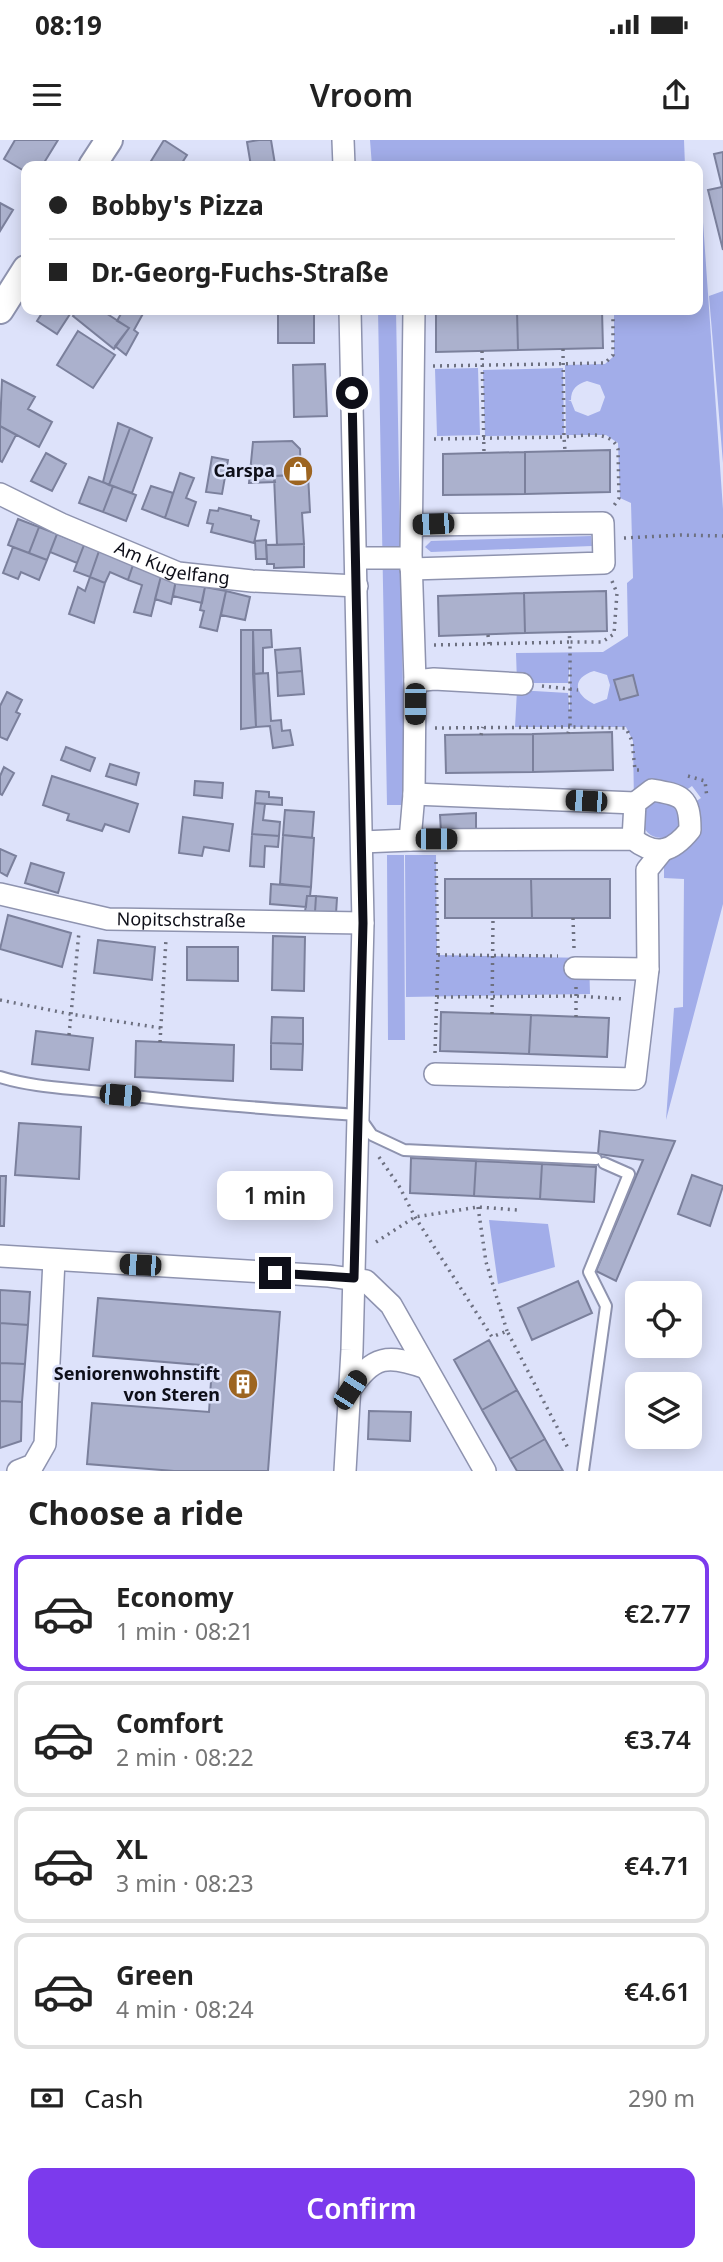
<!DOCTYPE html>
<html lang="en">
<head>
<meta charset="utf-8">
<style>
	:root { --surface:#fff; --page:#f6f6f6; --text:#222; --muted:#767676; --line:#e0e0e0; --accent:#7c3aed }
	body { margin:0; font-family:"Noto Sans",sans-serif; background:var(--page); color:var(--text); height:100vh; display:flex; flex-direction:column; font-size:26px; white-space:nowrap }
	* { box-sizing:border-box; margin:0 }
	p { font-size:23px; color:var(--muted) }
	.icon { flex:none; width:38px; height:38px; fill:none; stroke:currentColor; stroke-width:2; stroke-linecap:round; stroke-linejoin:round }
	.map { position:relative; height:1331px; overflow:hidden }
	.sheet { display:flex; flex-direction:column; background:var(--surface); flex:1 }
	.sheet>* { flex:none }
	.guide { position:absolute; left:21px; top:21px; width:682px; height:154px; border-radius:14px; box-shadow:0 4px 18px #0003; display:grid; align-content:center; height:154px; padding:0 28px; background:var(--surface) }
	.controls { position:absolute; left:625px; top:1141px; display:grid; gap:14px }
	.controls a { display:grid; place-items:center; width:77px; height:77px; border-radius:14px; background:var(--surface); box-shadow:0 4px 18px #0003; font-size:35px }
	.end { position:absolute; width:32px; height:32px; margin:-16px; border:9px solid #0e0f19; background:#fff; box-shadow:0 0 0 4px #fff }
	.from { border-radius:50% }
	.bubble { position:absolute; height:49px; border-radius:14px; background:var(--surface); box-shadow:0 4px 18px #0003; font-size:23px; font-weight:600; line-height:49px; text-align:center }
	.car { position:absolute; width:21px; height:42px; margin:-21px -10px; border-radius:9px; box-shadow:0 0 5px 2px #0007; background:linear-gradient(#222 24%,#8ab4d8 0 40%,#222 0 76%,#8ab4d8 0 86%,#222 0) }
	.guide b { display:flex; align-items:center; gap:24px; height:66px; font-size:26px }
	.guide b+b { border-top:2px solid var(--line) }
	.guide i { width:18px; height:18px; background:var(--text) }
	ul { padding:0; list-style:none }
	li { display:flex; align-items:center; gap:21px; height:116px; margin:0 14px 10px; padding:0 14px; border:4px solid var(--line); border-radius:14px }
	li div { flex:1 }
	li b { display:block; font-size:26px }
	li em { font-style:normal; font-weight:600 }
	li.selected { border-color:var(--accent) }
	li>.icon { width:63px; height:63px; stroke-width:1.5 }
	h2 { padding:0 28px; font-size:32px; line-height:84px }
	.pay { display:flex; align-items:center; gap:18px; height:77px; padding:0 28px; font-size:26px }
	.pay p { margin-inline-start:auto }
	.primary-button { display:flex; gap:14px; margin-top:auto; padding:14px 28px }
	.primary-button a { flex:1; height:80px; border-radius:14px; background:var(--accent); color:#fff; font-size:28px; font-weight:600; line-height:80px; text-align:center }
	.status { display:flex; justify-content:space-between; align-items:center; height:49px; padding:0 35px; background:var(--surface); direction:ltr }
	.status svg { height:19px; fill:currentColor }
	header { display:flex; justify-content:space-between; align-items:center; height:91px; padding:0 28px; background:var(--surface); font-size:32px; font-weight:600 }
	.map>svg:first-child { display:block }
	.green { fill:#a2ade9; fill-rule:evenodd }
	.building { fill:#abb1cd; stroke:#7b809c; stroke-width:2 }
	.lines { fill:none; stroke-linecap:round; stroke-linejoin:round }
	.service-casing { stroke:#8e93af; stroke-width:14 }
	.minor-casing { stroke:#8e93af; stroke-width:24 }
	.tertiary-casing { stroke:#8e93af; stroke-width:30 }
	.path { stroke:#6d7080; stroke-width:3.5; stroke-dasharray:2 5; stroke-linecap:butt }
	.service { stroke:#fff; stroke-width:10 }
	.minor { stroke:#fff; stroke-width:21 }
	.tertiary { stroke:#fff; stroke-width:26 }
	.route { stroke:#0e0f19; stroke-width:9 }
	.labels { text-anchor:middle; stroke-width:5; stroke-linejoin:round; paint-order:stroke }
	.poi-label { font-size:18px; font-weight:bold; fill:#0e0f19; stroke:#dde2fa; text-anchor:end }
	.street-label { font-size:18px; fill:#0e0f19; stroke:#dde2fa }
</style>
</head>
<body>
<div class="status"><b>08:19</b><svg viewBox="0 0 49 12"><path d="M0 12V9h3v3zM5 12V6h3v6zM10 12V3h3v9zM15 12V0h3v12zM26 1h20v11H26zM47 4h2v5h-2z"/></svg></div>
<header><svg class="icon" aria-label="menu" viewBox="0 0 24 24"><path d="M4 6h16M4 12h16M4 18h16"/></svg>Vroom<svg class="icon" aria-label="share" viewBox="0 0 24 24"><path d="M12 15V3M7 8l5-5 5 5M5 13v7h14v-7"/></svg></header>
<div class="map">
<svg width="723" height="1331" viewBox="0 0 723 1331">
	<rect width="100%" height="100%" fill="#dde2fa"/>
	<path class="green" d="M370,0H684L685,26H372Z
		M698,82H703L723,369V764L666,980L674,868L683,867L684,739L664,738V711L678,706L689,666L701,658L692,646L682,653L634,663L633,601L626,587H515L517,550L568,553L570,575V522L568,543H517L516,513L603,512L628,496L627,443L633,438L631,363L620,358L618,303L606,295H566L565,225L605,224L614,216V170H698ZM587,241L600,245L605,257L600,271L588,276L575,271L571,261H568L571,260C571,249 577,244 587,241ZM594,531L607,535L610,545L607,559L594,564C574,555 571,538 594,531Z
		M723,151V323L709,156Z
		M378,170H396L405,665H387Z
		M478,228L480,295L437,296L435,229Z
		M563,228L564,295L485,296L483,230Z
		M591,396L592,406L431,412L425,407L431,401Z
		M642 679a19 19 0 1 1 38 0a19 19 0 1 1-38 0Z
		M387,715H404L405,900H388Z
		M405,715H436L437,815L589,818L590,854L406,857Z
		M489,1080L548,1084L555,1127L498,1144Z"/>
	<path class="building" d="M15,0H58L42,26H26V32L4,19Z
		M164,0L187,15L180,26H148Z
		M259,0H271L275,24L251,26L247,2Z
		M723,12V110L708,50L722,47L714,14Z
		M0,63L13,70L0,91Z
		M44,170H63L70,174L57,194L37,181Z
		M77,170H101L129,188L114,209L73,176Z
		M123,170H145L134,190L138,193L126,215L115,206L129,188L117,181Z
		M602,170L603,208L518,210L517,171Z
		M314,171V203H278V172Z
		M517,171L518,210L436,212V173Z
		M78,191L115,215L93,248L57,225Z
		M325,224L327,276L294,277L293,225Z
		M2,240L35,257L28,269L52,282L39,307L0,286Z
		M118,283L130,288L109,345L103,342Z
		M0,286L16,295L2,322L0,321Z
		M130,288L152,298L132,353L109,345Z
		M292,301L300,309L301,335L274,336L275,342L249,343L253,302Z
		M610,310V352L525,354V312Z
		M525,312V354L443,355V314Z
		M46,313L66,324L52,351L31,341Z
		M212,317L228,320L222,354L206,352Z
		M180,333L194,338L186,358L196,362L188,386L165,378Z
		M308,334L310,372L302,373L304,404L277,405L274,336Z
		M89,337L113,346L103,372L79,363Z
		M113,346L136,355L126,381L103,372Z
		M151,346L173,353L165,378L142,369Z
		M219,368L251,376V379L259,381L254,403L211,392L213,384L207,383L210,370L218,371Z
		M18,379L39,387L29,413L8,405Z
		M39,387L57,394L47,420L29,413Z
		M57,394L84,405L77,423L50,412Z
		M266,400L267,419H256L255,401Z
		M304,404V427L274,428V424H267L266,405Z
		M84,405L99,411L90,437L74,431Z
		M13,407L47,420L39,440L21,432L18,439L3,433Z
		M99,411L133,425L128,440L110,432L105,443L90,437Z
		M133,425L161,436L151,476L134,472L142,445L128,440Z
		M161,436L176,440L171,464L155,459Z
		M90,437L105,443L94,483L69,474L78,447L85,451Z
		M176,440L205,447L202,463L173,456Z
		M205,447L226,451L217,491L200,487L204,471L200,470Z
		M226,451L250,457L245,480L221,475Z
		M606,451L607,491L525,493L524,453Z
		M524,453L525,493L439,496L438,456Z
		M241,490H253L256,587L241,589Z
		M253,490H271L272,507L263,508V533L253,534Z
		M300,508L302,531L277,533L275,510Z
		M302,531L304,554L278,556L277,533Z
		M268,533L271,581L281,580L282,591L290,590L293,605L273,608L270,586L256,587L253,534Z
		M633,535L638,555L620,560L614,540Z
		M7,552L22,560L16,572L20,574L7,600L0,597V566Z
		M612,592L613,630L533,632V594Z
		M533,594V632L446,633L445,595Z
		M66,607L95,618L90,631L61,620Z
		M110,624L139,633L136,645L106,636Z
		M4,627L14,633L2,655L0,654V636Z
		M52,636L138,664L129,692L105,684L102,691L67,680L69,674L43,665Z
		M195,641L223,643L222,658L194,655Z
		M256,651L269,652V657L282,658V665L255,663Z
		M255,663L265,664L263,680L280,682L279,696L252,694Z
		M285,670L314,672L312,698L283,695Z
		M476,673V691L441,693L440,675Z
		M183,677L233,684L229,711L204,707L202,716L179,713Z
		M252,694L279,696L278,707L265,706L264,727L250,726Z
		M283,695L314,698L311,747L280,744Z
		M0,709L16,716L7,736L0,732Z
		M31,723L64,733L58,753L25,743Z
		M445,739H531L532,778H445Z
		M531,739H610V778H532Z
		M271,744L311,747L310,756H307L306,767L270,764Z
		M307,756H316L315,772H305Z
		M316,756L337,758L336,774L315,772Z
		M8,775L71,793L62,827L0,809Z
		M273,796L305,797L304,851L272,850Z
		M98,800L155,807L152,840L94,833Z
		M187,807H238V841L187,840Z
		M441,872L531,875L529,914L440,911Z
		M531,875L609,878L607,917L529,914Z
		M272,877L303,878V904L271,903Z
		M36,891L93,898L89,930L32,924Z
		M136,901L234,905L233,941L135,937Z
		M271,903L303,904L302,930L271,929Z
		M19,983L81,987L79,1039L15,1035Z
		M600,991L675,1001L616,1141L596,1131L643,1020L598,1014Z
		M411,1018L476,1021L474,1056L410,1053Z
		M476,1021L542,1024L540,1059L474,1056Z
		M542,1024L596,1027L594,1062L540,1059Z
		M692,1035L723,1046L710,1086L678,1074Z
		M0,1036H6L4,1086H0Z
		M578,1141L592,1173L532,1200L518,1168Z
		M648,1146L679,1153H646Z
		M0,1150L30,1152L28,1185L0,1183Z
		M98,1158L280,1172L268,1331H174L87,1324L92,1263L209,1272L212,1226L93,1216Z
		M0,1183L28,1185L25,1224L0,1223Z
		M489,1200L517,1250L482,1270L454,1220Z
		M0,1223L25,1224L22,1262L0,1261Z
		M517,1250L545,1299L510,1319L482,1270Z
		M0,1261L22,1262L21,1301L0,1308Z
		M637,1265V1297H663L662,1307L631,1301Z
		M369,1271L411,1272L410,1301L368,1299Z
		M545,1299L563,1331H517L510,1319Z"/>
	<g class="lines">
		<g class="service-casing">
			<path id="service" d="M0,937C32,947 67,948 101,952C186,963 272,969 358,975L372,995L404,1010L596,1019
				M583,1331L606,1166L589,1132L629,1034L604,1023"/>
		</g>
		<g class="minor-casing">
			<g id="minor">
				<path d="M343,0L344,26"/>
				<path id="s1" d="M0,354L61,384L178,433L252,441L357,446"/>
				<path d="M356,418H411"/>
				<path d="M411,429L604,423L603,383L412,385"/>
				<path d="M415,541L434,539L522,544"/>
				<path d="M414,654L635,663"/>
				<path d="M410,700L633,699C657,718 673,711 690,690C690,657 682,655 652,650L635,663L633,699"/>
				<path d="M362,702L410,700L414,654L415,541L411,418L414,170"/>
				<path id="s2" d="M0,754L108,779L363,783"/>
				<path d="M575,828L648,829"/>
				<path d="M435,934L635,939L648,829L647,730L663,710"/>
				<path d="M0,1116L329,1136L366,1141L391,1165L485,1331"/>
				<path d="M350,1250C373,1215 388,1214 426,1228"/>
				<path d="M18,1331L33,1325L45,1304L54,1120"/>
				<path d="M345,1331L352,1210L363,783L350,170"/>
			</g>
		</g>
		<g class="tertiary-casing">
			<path id="tertiary" d="M92,26L109,0
				M0,170L26,129"/>
		</g>
		<path class="path" d="M563,209L564,297C582,296 611,289 618,309L619,358L613,367
			M482,211L484,313
			M433,226L605,223L613,215V170
			M434,299L564,297L565,311
			M624,398L680,395L723,396
			M612,441L617,453L614,494L602,502H570V587L626,588L632,601L635,630H643
			M488,495L489,504
			M434,505L570,502L569,492
			M542,546L578,550
			M435,588L570,587L568,593
			M481,595L483,587
			M688,636L705,641L707,658
			M573,778L574,808
			M438,815L558,816
			M437,857L577,856L623,859
			M0,860L70,874L161,888
			M492,874L493,779
			M576,877V847
			M69,895L79,792
			M160,902L166,799
			M435,913L438,815L436,721
			M379,1017L399,1046L415,1077L492,1197L507,1191L569,1310
			M478,1067L486,1122L507,1191
			M376,1102L415,1077L478,1067L518,1070"/>
		<use href="#service" class="service"/>
		<use href="#minor" class="minor"/>
		<use href="#tertiary" class="tertiary"/>
	</g>
	<g class="lines">
		<path class="route" d="M275,1133L354,1138L363,783L352,253"/>
	</g>
	<defs>
		<g id="shop-disc" transform="scale(1.575)"><circle r="9.5" fill="#9d6521" stroke="#dde2fa"/><path d="M-5-2.5h2.3a2.7 3.5 0 0 1 5.4 0H5L5.5 6h-11ZM-1.5-2.5h3a1.5 2.3 0 0 0-3 0Z" fill="#fff"/></g>
		<g id="building-disc" transform="scale(1.575)"><circle r="9.5" fill="#9d6521" stroke="#dde2fa"/><path d="M-4-6H4V6H1V3H-1V6H-4ZM-2.5-4.3h1.7v1.8h-1.7ZM.8-4.3h1.7v1.8H.8ZM-2.5-1h1.7V.8h-1.7ZM.8-1h1.7V.8H.8Z" fill="#fff"/></g>
	</defs>
	<g fill-rule="evenodd">
		<use href="#shop-disc" x="298" y="331"/>
		<use href="#building-disc" x="243" y="1244"/>
	</g>
	<g class="labels">
		<g class="poi-label">
			<text x="275" y="337">Carspa</text>
			<text x="220" y="1240">Seniorenwohnstift<tspan x="220" dy="21">von Steren</tspan></text>
		</g>
		<g class="street-label">
			<text dy="6" stroke="none"><textPath href="#s1" startOffset="187">Am Kugelfang</textPath></text>
			<text dy="6" stroke="none"><textPath href="#s2" startOffset="184">Nopitschstraße</textPath></text>
		</g>
	</g>
</svg>
<div class="controls">
<a><svg class="icon" aria-label="locate" viewBox="0 0 24 24"><circle cx="12" cy="12" r="6"/><path d="M12 2v4M12 18v4M2 12h4M18 12h4"/></svg></a>
<a><svg class="icon" aria-label="layers" viewBox="0 0 24 24"><path d="M12 4l9 5-9 5-9-5zM3 14l9 5 9-5"/></svg></a>
</div>
<i class="end from" style="left:352px;top:253px"></i>
<i class="end" style="left:275px;top:1133px"></i>
<div class="bubble" style="left:217px;top:1031px;width:116px">1 min</div>
<i class="car" style="left:433px;top:384px;rotate:268deg"></i>
<i class="car" style="left:415px;top:564px;rotate:180deg"></i>
<i class="car" style="left:586px;top:661px;rotate:273deg"></i>
<i class="car" style="left:436px;top:699px;rotate:90deg"></i>
<i class="car" style="left:120px;top:955px;rotate:95deg"></i>
<i class="car" style="left:140px;top:1125px;rotate:273deg"></i>
<i class="car" style="left:350px;top:1250px;rotate:33deg"></i>
<div class="guide">
<b><i class="from"></i>Bobby's Pizza</b>
<b><i></i>Dr.-Georg-Fuchs-Straße</b>
</div>
</div>
<section class="sheet">
<h2>Choose a ride</h2>
<ul>
<li class="selected"><svg class="icon" aria-label="car" viewBox="0 0 24 24"><path d="M5 17H2v-5l4-1 3-4h7l3 4 3 1v5h-3M9 17h6M6 11h13"/><circle cx="7" cy="17" r="2"/><circle cx="17" cy="17" r="2"/></svg><div><b>Economy</b><p>1 min · 08:21</p></div><em>€2.77</em></li>
<li><svg class="icon" aria-label="car" viewBox="0 0 24 24"><path d="M5 17H2v-5l4-1 3-4h7l3 4 3 1v5h-3M9 17h6M6 11h13"/><circle cx="7" cy="17" r="2"/><circle cx="17" cy="17" r="2"/></svg><div><b>Comfort</b><p>2 min · 08:22</p></div><em>€3.74</em></li>
<li><svg class="icon" aria-label="car" viewBox="0 0 24 24"><path d="M5 17H2v-5l4-1 3-4h7l3 4 3 1v5h-3M9 17h6M6 11h13"/><circle cx="7" cy="17" r="2"/><circle cx="17" cy="17" r="2"/></svg><div><b>XL</b><p>3 min · 08:23</p></div><em>€4.71</em></li>
<li><svg class="icon" aria-label="car" viewBox="0 0 24 24"><path d="M5 17H2v-5l4-1 3-4h7l3 4 3 1v5h-3M9 17h6M6 11h13"/><circle cx="7" cy="17" r="2"/><circle cx="17" cy="17" r="2"/></svg><div><b>Green</b><p>4 min · 08:24</p></div><em>€4.61</em></li>
</ul>
<div class="pay"><svg class="icon" aria-label="cash" viewBox="0 0 24 24"><path d="M3 7h18v10H3z"/><circle cx="12" cy="12" r="2"/></svg>Cash<p>290 m</p></div>
<div class="primary-button"><a>Confirm</a></div>
</section>
</body>
</html>
